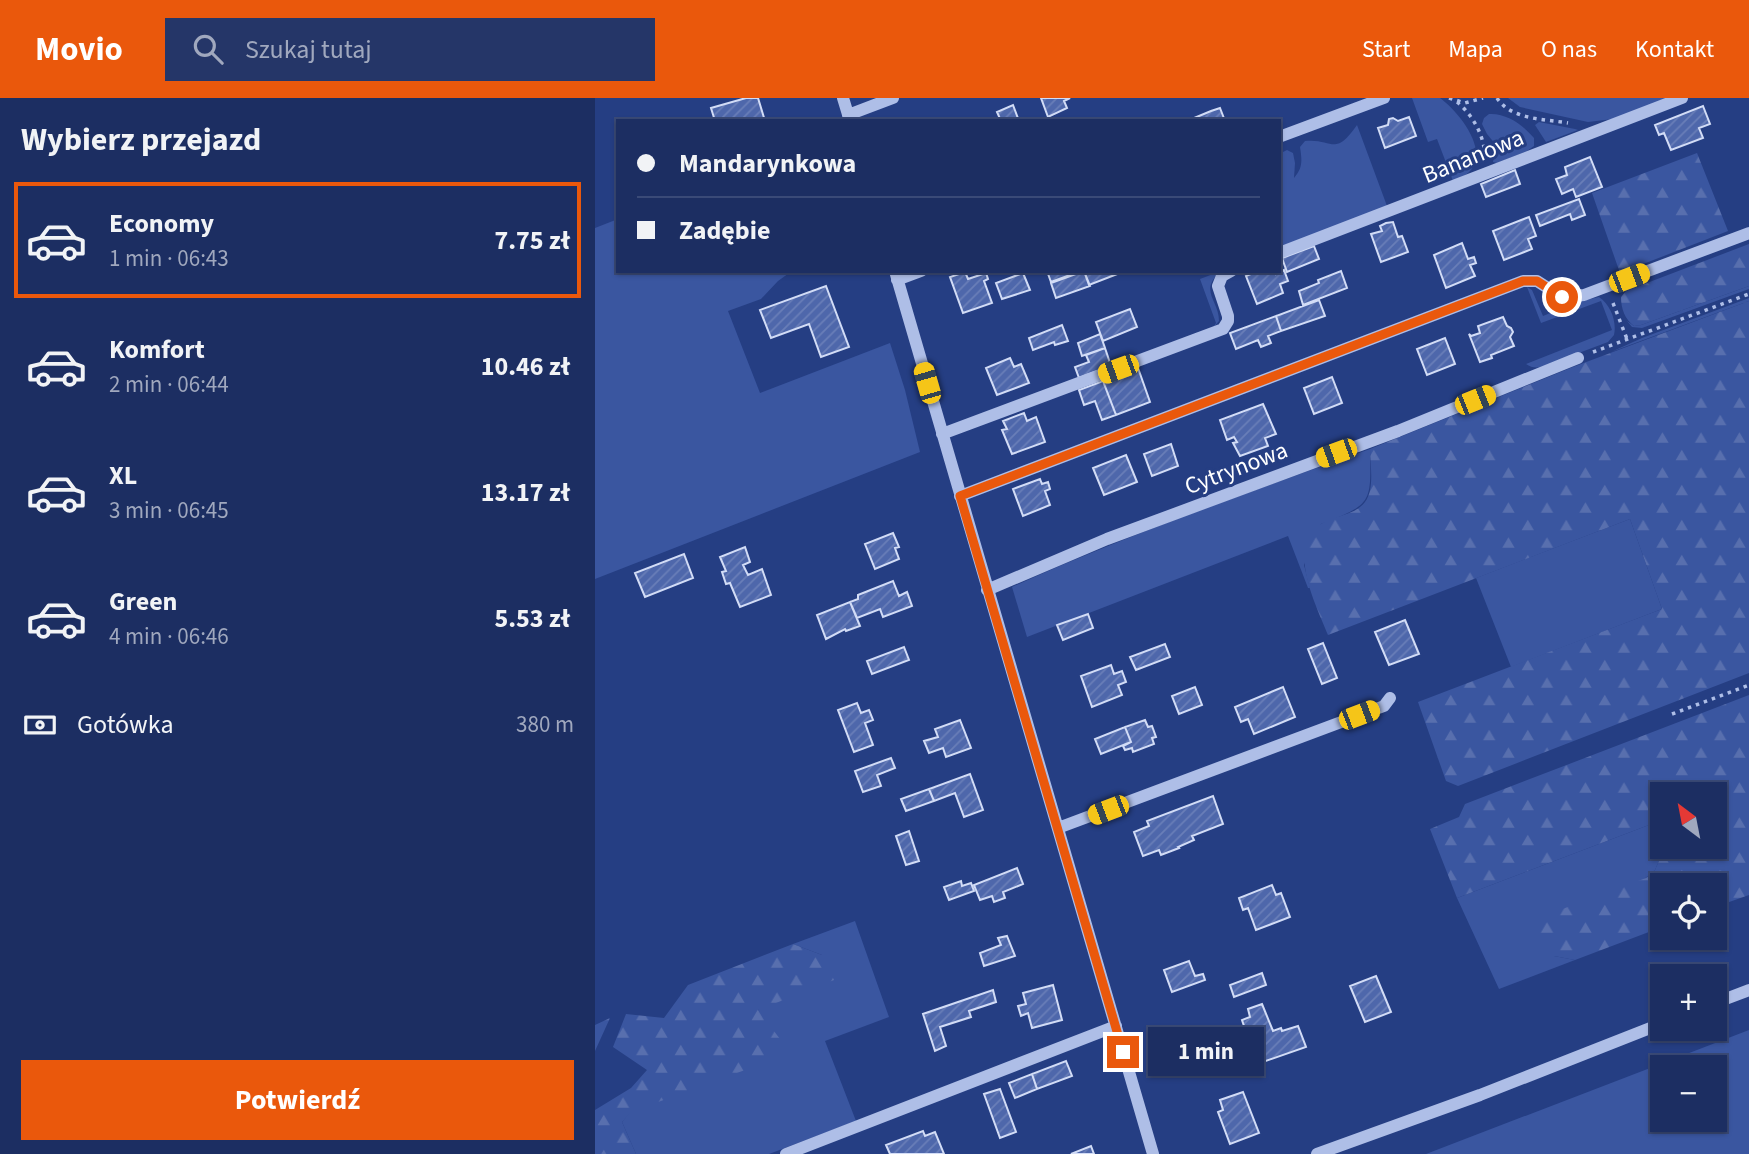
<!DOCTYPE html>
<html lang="pl">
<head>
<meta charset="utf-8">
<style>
	:root { --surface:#1c2e62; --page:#253668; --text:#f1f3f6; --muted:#a0a8be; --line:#3a4a77; --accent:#ea580c }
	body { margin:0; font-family:"Source Sans 3",sans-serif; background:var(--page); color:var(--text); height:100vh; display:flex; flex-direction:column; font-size:26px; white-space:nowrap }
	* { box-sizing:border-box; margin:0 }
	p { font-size:23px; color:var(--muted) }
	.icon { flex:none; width:38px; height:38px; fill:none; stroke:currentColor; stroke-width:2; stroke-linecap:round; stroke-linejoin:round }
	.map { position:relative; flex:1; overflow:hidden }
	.details { display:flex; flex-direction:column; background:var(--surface); width:595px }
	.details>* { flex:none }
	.top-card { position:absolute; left:21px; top:21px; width:665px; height:154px; border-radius:0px; box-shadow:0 2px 5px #0004,0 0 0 2px var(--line); display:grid; align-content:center; height:154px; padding:0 21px; background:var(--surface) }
	.needle { width:46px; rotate:328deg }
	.tools { position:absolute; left:1055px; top:684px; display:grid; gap:14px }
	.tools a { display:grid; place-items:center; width:77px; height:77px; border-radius:0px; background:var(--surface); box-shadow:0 2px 5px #0004,0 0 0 2px var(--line); font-size:35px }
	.end { position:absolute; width:32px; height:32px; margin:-16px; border:9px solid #ea580c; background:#fff; box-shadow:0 0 0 4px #fff }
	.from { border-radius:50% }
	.bubble { position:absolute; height:49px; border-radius:0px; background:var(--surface); box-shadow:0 2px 5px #0004,0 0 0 2px var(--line); font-size:23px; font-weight:700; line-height:49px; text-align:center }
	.car { position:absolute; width:21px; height:42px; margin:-21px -10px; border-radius:9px; box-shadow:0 0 5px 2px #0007; background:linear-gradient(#f5c518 24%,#345 0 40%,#f5c518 0 76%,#345 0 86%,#f5c518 0) }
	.top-card b { display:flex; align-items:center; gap:24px; height:66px; font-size:26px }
	.top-card b+b { border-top:2px solid var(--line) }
	.top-card i { width:18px; height:18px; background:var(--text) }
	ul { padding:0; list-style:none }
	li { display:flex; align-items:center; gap:21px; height:116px; margin:0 14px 10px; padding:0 7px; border:4px solid transparent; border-radius:0px }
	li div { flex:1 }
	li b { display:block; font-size:26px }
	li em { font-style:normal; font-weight:700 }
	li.active { border-color:var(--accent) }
	li>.icon { width:63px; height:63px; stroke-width:1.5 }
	h2 { padding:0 21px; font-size:32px; line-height:84px }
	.pay { display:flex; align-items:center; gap:18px; height:77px; padding:0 21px; font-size:26px }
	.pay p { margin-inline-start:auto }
	.action { display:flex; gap:14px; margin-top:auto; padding:14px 21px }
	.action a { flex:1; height:80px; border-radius:0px; background:var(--accent); color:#fff; font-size:28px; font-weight:700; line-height:80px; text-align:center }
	header { display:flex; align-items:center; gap:42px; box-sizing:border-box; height:98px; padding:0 35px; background:var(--accent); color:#fff }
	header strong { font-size:33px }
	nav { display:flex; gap:38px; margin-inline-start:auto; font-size:24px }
	.search { width:490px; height:63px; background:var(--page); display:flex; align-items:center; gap:18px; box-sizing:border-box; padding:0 24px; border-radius:0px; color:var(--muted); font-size:26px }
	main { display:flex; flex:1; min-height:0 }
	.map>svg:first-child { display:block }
	.green { fill:#3a56a0; fill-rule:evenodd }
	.forest { fill:url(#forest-firs) }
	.building { fill:url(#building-hatch); stroke:#d2dcf6; stroke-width:2 }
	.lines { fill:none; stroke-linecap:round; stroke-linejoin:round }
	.path { stroke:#aebee7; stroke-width:3.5; stroke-dasharray:3.5 5; stroke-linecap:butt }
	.minor { stroke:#aebee7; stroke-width:12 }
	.route { stroke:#ea580c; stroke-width:9 }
	.labels { text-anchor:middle; stroke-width:6; stroke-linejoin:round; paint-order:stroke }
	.street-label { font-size:24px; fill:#fff; stroke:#253e83 }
</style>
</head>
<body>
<header>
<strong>Movio</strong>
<div class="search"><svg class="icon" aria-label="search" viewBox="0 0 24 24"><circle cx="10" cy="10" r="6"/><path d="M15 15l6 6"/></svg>Szukaj tutaj</div>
<nav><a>Start</a><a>Mapa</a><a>O nas</a><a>Kontakt</a></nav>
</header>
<main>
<section class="details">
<h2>Wybierz przejazd</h2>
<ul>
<li class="active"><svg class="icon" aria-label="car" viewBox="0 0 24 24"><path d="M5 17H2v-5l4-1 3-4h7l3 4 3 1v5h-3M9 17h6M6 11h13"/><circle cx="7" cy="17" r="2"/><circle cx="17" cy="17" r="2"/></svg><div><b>Economy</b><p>1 min · 06:43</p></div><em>7.75 zł</em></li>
<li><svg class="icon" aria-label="car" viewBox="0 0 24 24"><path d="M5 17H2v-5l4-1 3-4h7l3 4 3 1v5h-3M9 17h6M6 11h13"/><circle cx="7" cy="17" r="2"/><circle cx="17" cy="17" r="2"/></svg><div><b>Komfort</b><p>2 min · 06:44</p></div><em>10.46 zł</em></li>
<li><svg class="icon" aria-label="car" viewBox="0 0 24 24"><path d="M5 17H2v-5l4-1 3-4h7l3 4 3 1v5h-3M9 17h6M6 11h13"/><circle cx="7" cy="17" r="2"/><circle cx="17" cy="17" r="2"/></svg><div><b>XL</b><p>3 min · 06:45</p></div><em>13.17 zł</em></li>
<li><svg class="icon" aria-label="car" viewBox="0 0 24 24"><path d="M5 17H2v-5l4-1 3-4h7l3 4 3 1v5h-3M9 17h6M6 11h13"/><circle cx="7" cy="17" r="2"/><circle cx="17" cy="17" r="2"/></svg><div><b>Green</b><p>4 min · 06:46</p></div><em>5.53 zł</em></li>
</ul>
<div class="pay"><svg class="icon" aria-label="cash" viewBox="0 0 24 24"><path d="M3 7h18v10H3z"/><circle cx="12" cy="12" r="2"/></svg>Gotówka<p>380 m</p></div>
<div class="action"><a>Potwierdź</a></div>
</section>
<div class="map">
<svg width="1154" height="1056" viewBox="0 0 1154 1056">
	<defs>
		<pattern id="forest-firs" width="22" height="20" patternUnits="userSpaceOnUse" patternTransform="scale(1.75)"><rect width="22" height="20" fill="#3a56a0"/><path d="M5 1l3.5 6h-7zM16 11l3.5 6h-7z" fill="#586fae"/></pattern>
		<pattern id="building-hatch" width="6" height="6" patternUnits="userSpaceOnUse" patternTransform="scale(1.75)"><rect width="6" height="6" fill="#4e67ab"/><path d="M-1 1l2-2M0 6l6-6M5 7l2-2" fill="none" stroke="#697eb8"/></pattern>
	</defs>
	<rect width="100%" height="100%" fill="#253e83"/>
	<path class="green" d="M817,0H845C863,13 897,54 873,75C870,78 863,80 858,83L842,41L833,44Z
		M913,0H1077L1018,21L993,24L925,9Z
		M894,16C912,15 928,27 939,40V48L932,53L902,65L898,64L901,47L892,36L887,26L889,20Z
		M944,24L980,31L983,32L951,44L940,27Z
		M762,27L792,108L684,150V56L692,52L698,55L700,65L699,80C708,70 707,62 705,49L710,43C738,40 739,60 762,27Z
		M23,121V173H197L183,183L166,201L133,213L165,295L295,245L310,292L325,354L0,481V130Z
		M626,173C603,193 624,202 624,223L618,230L621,225L605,181Z
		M1154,188V191L1047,230L1037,229L1032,223L1039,228L1046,227Z
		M932,189L937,192L948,218L982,204L1004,199C1016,207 1022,224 1019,237L1013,244L952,267C944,270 938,271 931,266L1017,232L1006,203L946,225Z
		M1154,200V203L1016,254L1047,240Z
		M775,351C776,405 778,406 726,426L709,467L715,490H713L693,438L432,539L417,489C534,436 654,394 775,351Z
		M1035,421L1067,511L916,569L881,480Z
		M1067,722L1068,749H1070L1060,772L959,858L980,862L904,891L862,800Z
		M260,823L294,919L230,943L261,1023L174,1056H41L27,1024L35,1014L163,912L227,857L198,846Z
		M1154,932V1056H831ZM1068,970H1120V1022H1068Z"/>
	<path class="forest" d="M1102,55L1133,133L1025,175L997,95Z
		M1154,146V188L1046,227L1039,228C1030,221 1026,211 1026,199L1031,193Z
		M1154,203V575L863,688L851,683L823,604L1067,511L1035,421L733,537C722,509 690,448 726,426C740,417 759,418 770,404C780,391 775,366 775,351L978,269Z
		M1154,597V797L1120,809V788H1068L1067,829L980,862L959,858L945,847L944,829L962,813L1051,780L1060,772L1070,749H1120V696H1068L1067,722L862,800L835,731L864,719L870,706Z
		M198,846L227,857L239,882L163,912L185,941L169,965L36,1014L27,1024L41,1056H0V1012L36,990L52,972L18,949L31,916L69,920L93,887Z
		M15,920L0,953V927Z"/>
	<path class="building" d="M151,0H163L170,23H120L116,10Z
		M446,0H475L469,3L472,10L453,19Z
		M418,7L424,23H406L402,14Z
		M1108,8L1115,26L1104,30L1108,40L1076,52L1069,35L1064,37L1060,27Z
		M625,10L630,23H592L616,13Z
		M814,19L821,38L790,50L783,30L793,27L794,21L798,20L803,23Z
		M995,59L1007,89L981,99L978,91L967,96L961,81L972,77L970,69Z
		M920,72L925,86L891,99L886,86Z
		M984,101L990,117L977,122L975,116L945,128L941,117Z
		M934,119L941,138L933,141L937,151L909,162L898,133Z
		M798,124L803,139L807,138L813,154L786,164L776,136L787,133L785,128L791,125Z
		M867,145L873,161L879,159L881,165L875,167L880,178L851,190L839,157Z
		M719,148L724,161L692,174L687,160Z
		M689,172L693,183L685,186L688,195L662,206L651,178L663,173H680L681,176Z
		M452,173H486L456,184Z
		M489,173H530L494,187Z
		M489,173L495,188L461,200L456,185Z
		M746,173L752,190L708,207L704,193L724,185L723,182Z
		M370,174L373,181L391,175L393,181L389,183L397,205L368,215L355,179Z
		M428,175L435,192L407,201L401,185Z
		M231,188L254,249L226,259L214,226L176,240L165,212Z
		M724,202L730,218L686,233L681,218Z
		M535,211L542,229L508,243L501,224Z
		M681,218L686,233L673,238L676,245L666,249L663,242L641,251L635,235Z
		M908,219L912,228L916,230L918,234L915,239L919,248L896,257L897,260L885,264L874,236L876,238L885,235L883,228Z
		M467,227L473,243L460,247L459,244L438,252L434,240Z
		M505,236L510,250L487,258L483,245Z
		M850,240L860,266L832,277L822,251Z
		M510,250L516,268L484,280L480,269L494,264L491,257Z
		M415,260L419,269L426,266L434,285L402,297L391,270Z
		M543,270L555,304L521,317L508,283Z
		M737,279L747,305L719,316L709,290Z
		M508,283L521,317L507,322L500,303L489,307L484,292Z
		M668,306L681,336L670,340L673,348L645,358L638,345L642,344L639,339L632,342L625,322Z
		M429,315L432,323L441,319L450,344L417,356L407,332L412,331L408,323Z
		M576,346L583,368L557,378L549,356Z
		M531,357L542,384L509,397L498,370Z
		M445,381L447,386L453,384L455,391L450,393L455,407L428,418L418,391Z
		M298,435L304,449L300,450L304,461L280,471L270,446Z
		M150,449L155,464L148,467L153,477L167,471L176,497L145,509L135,485L131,486L127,474L131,473L125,459Z
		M89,456L98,480L50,499L40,475Z
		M298,483L304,498L312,494L317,508L288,519L285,511L262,520L255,504L263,501V497Z
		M255,504L265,528L251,533L250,531L231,541L222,517Z
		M493,516L498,530L468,542L462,527Z
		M810,522L824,556L794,567L780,534Z
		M728,545L742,580L727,586L713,551Z
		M570,546L575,559L541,572L535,559Z
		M309,549L314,562L277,576L272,563Z
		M516,567L519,576L527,573L531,584L523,587L527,597L497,609L486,578Z
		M600,589L607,607L584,616L577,598Z
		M688,589L700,619L659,636L653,621L646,624L640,609Z
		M262,605L266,615L274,612L278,622L270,625L278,647L259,654L243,612Z
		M365,622L376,650L351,659L348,650L334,655L329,643L343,639L340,631Z
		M550,622L553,629L557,628L561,639L557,640L559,646L538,654L537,650L530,652L528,648L536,644L530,629Z
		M530,629L536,644L506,656L500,641Z
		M296,660L300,670L282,677L286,688L268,694L260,673Z
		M375,676L388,712L369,719L360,695L339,703L334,691Z
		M334,691L339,703L311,713L306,701Z
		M618,698L628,726L597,738L599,742L583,749L584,750L566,757L564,752L548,758L539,734L554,728L552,723Z
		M314,733L324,763L311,767L301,738Z
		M422,770L428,786L408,794L410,800L399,804L397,798L385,802L379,787Z
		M366,783L367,788L376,785L379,793L354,802L349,789Z
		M677,787L681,797L686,795L695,819L661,832L653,810L648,812L644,800Z
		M412,838L420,858L389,868L385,855L406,847L403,840Z
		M594,863L600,878L608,876L610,882L577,894L569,872Z
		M667,875L671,887L639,899L635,887Z
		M781,878L796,914L770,924L755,888Z
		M458,887L467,922L437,930L433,915L426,918L423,908L431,906L428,895Z
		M398,892L401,904L374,913L376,919L345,929L351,948L340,953L328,916Z
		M667,906L678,933L686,930L687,933L703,928L711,949L662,966L657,950L651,952L646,939L652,937L647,922L655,919L653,911Z
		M471,963L477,978L442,991L437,976Z
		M437,976L442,991L420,1000L414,985Z
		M405,991L421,1034L405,1040L389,996Z
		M648,994L664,1035L635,1046L623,1014L628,1012L625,1002Z
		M328,1033L330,1038L340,1034L349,1056H295L291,1047Z
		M496,1048L499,1056H476Z"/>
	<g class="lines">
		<path class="path" d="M854,0L870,5L888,0
			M902,0C916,22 950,21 973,25
			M862,4C878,17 890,39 890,60
			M1018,205L1032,241
			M998,254L1154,196
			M1077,616L1154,587"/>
		<path class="minor" d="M248,0L255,23
			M253,17L298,0
			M684,39L789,0
			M684,155L1087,0
			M300,173L558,1056
			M302,182L326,173
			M347,336L628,231L633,223V218L623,188L627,178L636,173
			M365,398L928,183H942L967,199L989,197L1154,135
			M392,492L512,441L803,333L983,260
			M463,730L789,608L795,600
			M1120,905L1154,892
			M191,1056L521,928
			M722,1056L885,997L1068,925"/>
	</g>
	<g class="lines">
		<path class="route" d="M528,954L365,398L928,183H942L967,199"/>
	</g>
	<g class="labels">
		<g class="street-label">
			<text transform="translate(878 58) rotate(-22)" y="8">Bananowa</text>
			<text transform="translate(641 370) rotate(-21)" y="8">Cytrynowa</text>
		</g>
	</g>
</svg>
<div class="tools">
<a><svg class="needle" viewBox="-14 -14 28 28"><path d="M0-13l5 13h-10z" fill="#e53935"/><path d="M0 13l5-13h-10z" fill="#a0a8be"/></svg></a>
<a><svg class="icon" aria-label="locate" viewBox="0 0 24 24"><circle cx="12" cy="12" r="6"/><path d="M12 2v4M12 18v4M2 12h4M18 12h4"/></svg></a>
<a>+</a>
<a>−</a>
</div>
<i class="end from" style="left:967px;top:199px"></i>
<i class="end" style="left:528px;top:954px"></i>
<div class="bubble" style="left:553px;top:929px;width:116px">1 min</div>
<i class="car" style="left:1034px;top:180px;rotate:69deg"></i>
<i class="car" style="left:523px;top:271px;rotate:250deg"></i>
<i class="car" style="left:332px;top:285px;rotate:344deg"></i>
<i class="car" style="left:880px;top:302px;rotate:68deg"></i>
<i class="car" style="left:741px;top:355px;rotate:250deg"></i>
<i class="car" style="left:764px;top:617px;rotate:69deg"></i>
<i class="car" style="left:513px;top:712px;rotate:249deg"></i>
<div class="top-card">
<b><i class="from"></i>Mandarynkowa</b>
<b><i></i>Zadębie</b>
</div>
</div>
</main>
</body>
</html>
